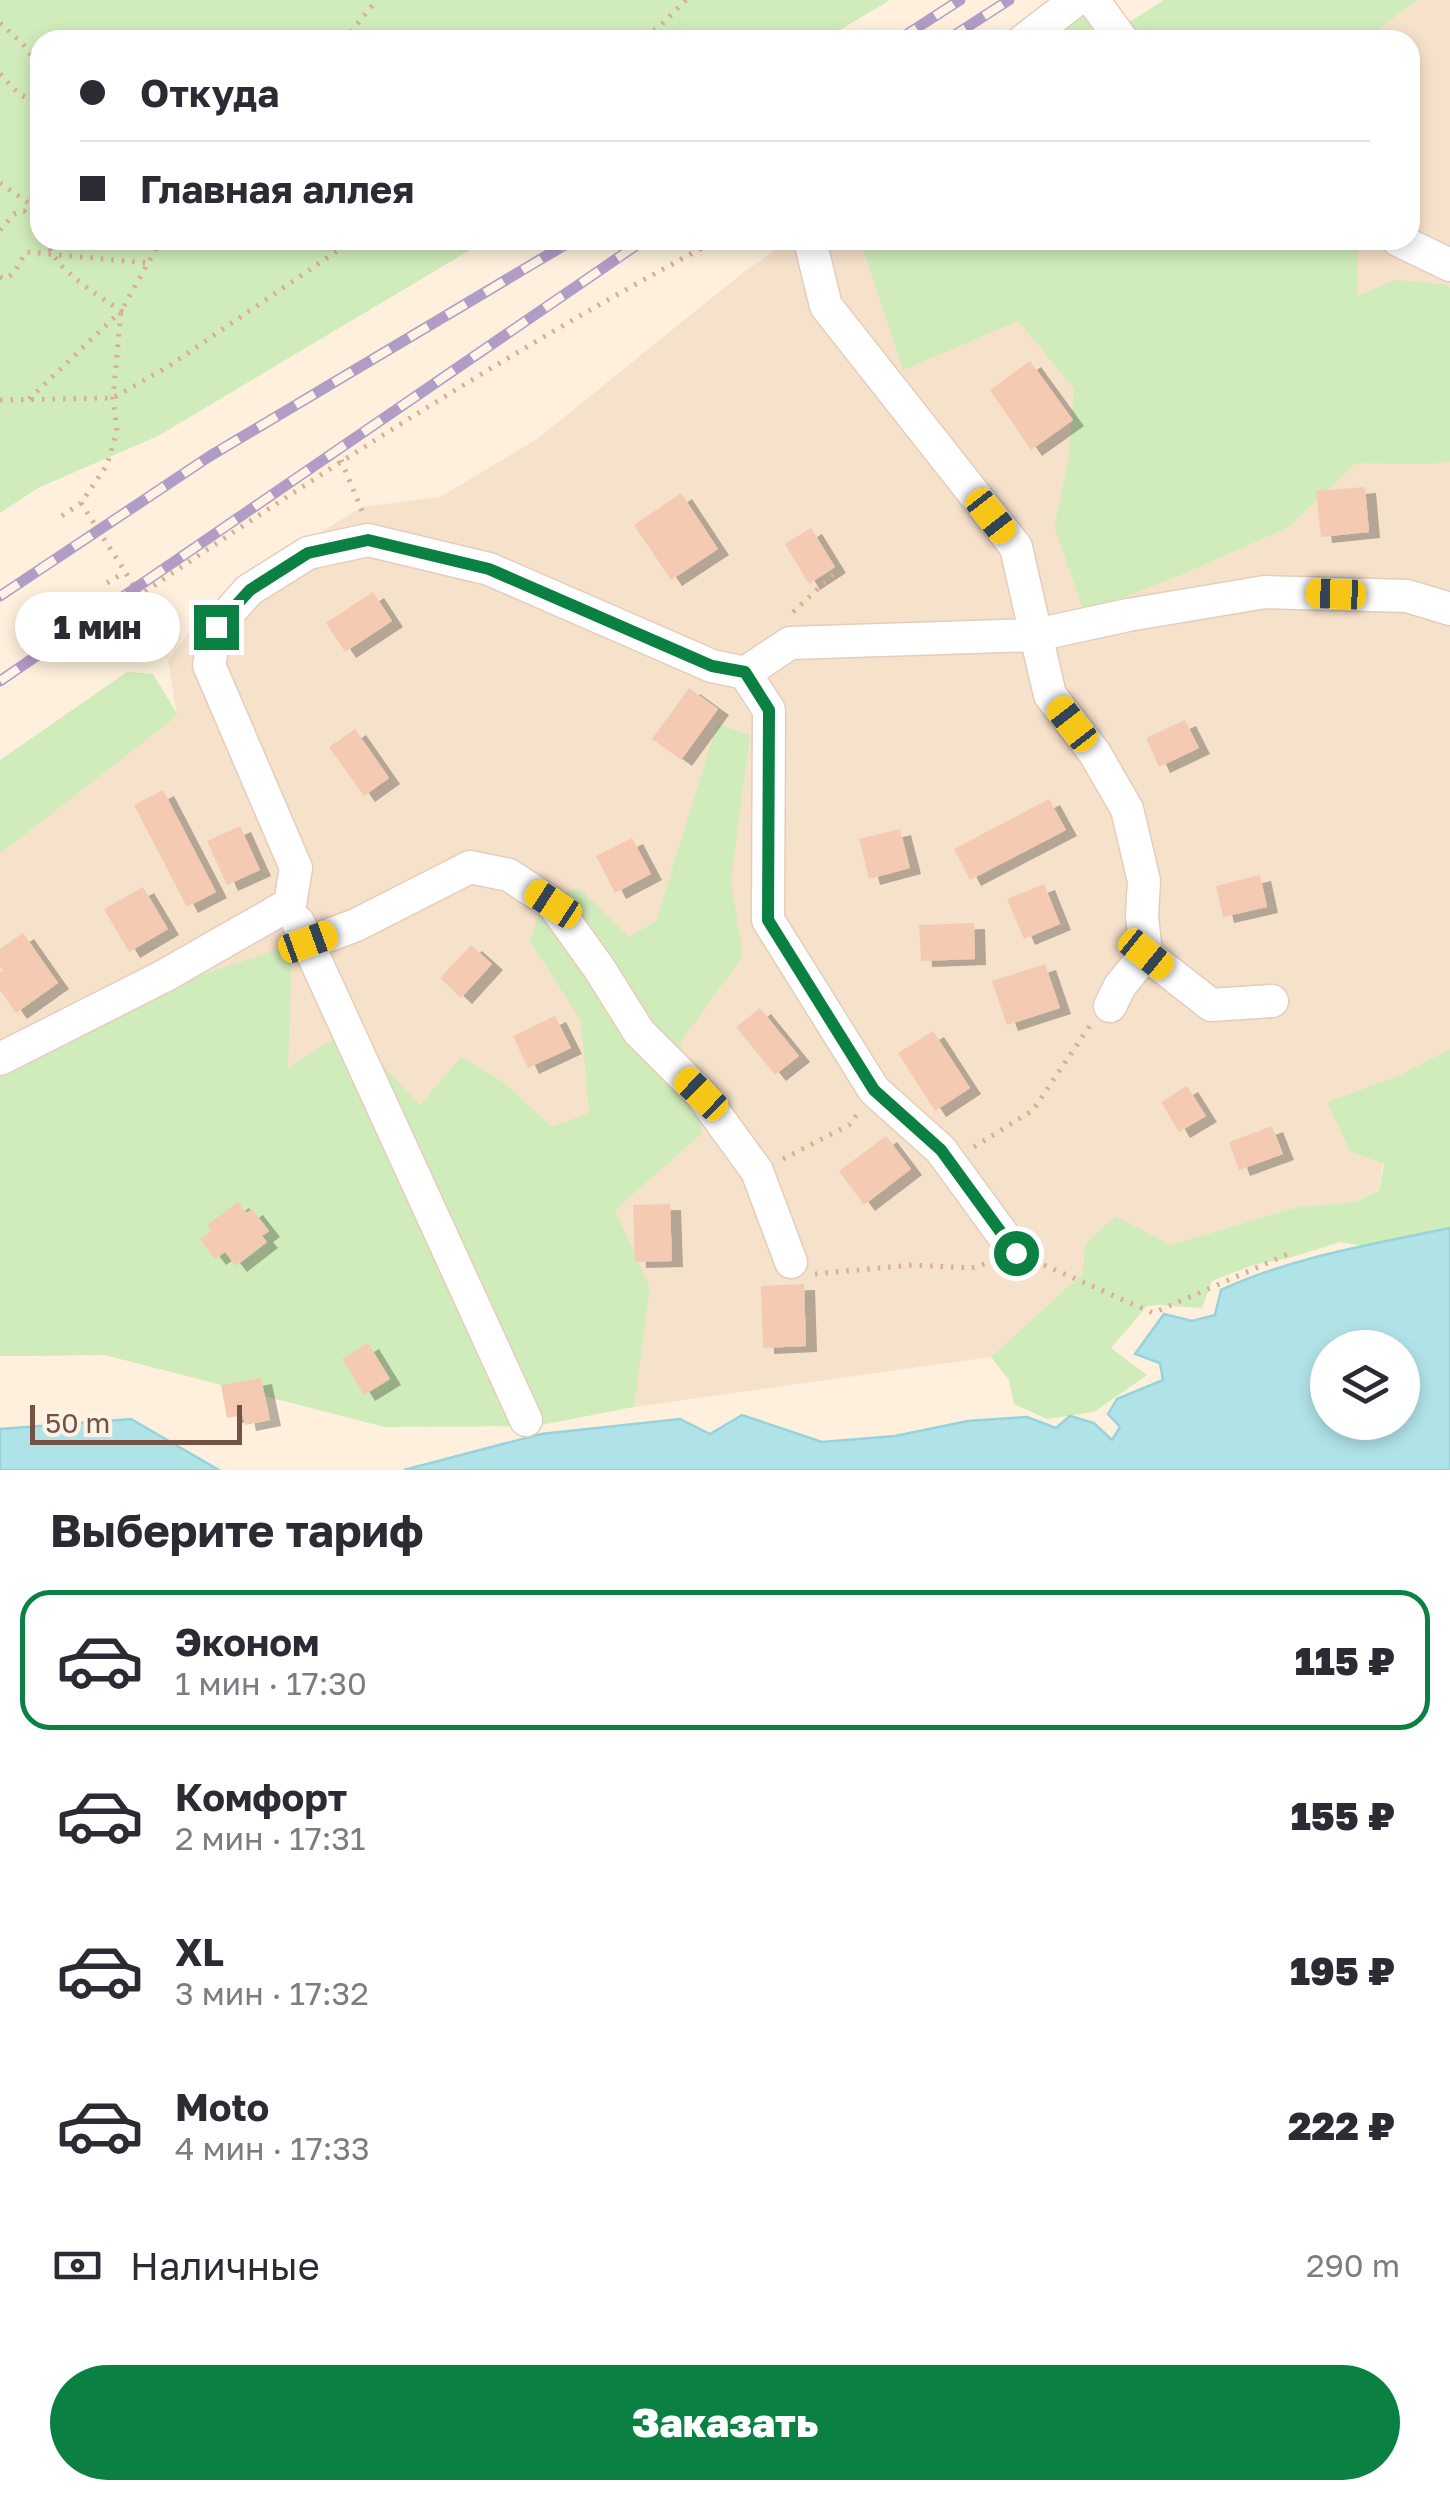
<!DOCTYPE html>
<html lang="ru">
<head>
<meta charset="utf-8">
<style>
	:root { --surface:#fff; --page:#f2f2f3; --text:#2b2b33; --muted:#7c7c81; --line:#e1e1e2; --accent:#0b8043 }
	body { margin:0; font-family:"Golos Text",sans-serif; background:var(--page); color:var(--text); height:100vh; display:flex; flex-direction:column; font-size:38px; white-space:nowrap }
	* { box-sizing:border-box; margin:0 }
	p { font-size:32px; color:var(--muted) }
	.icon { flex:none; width:55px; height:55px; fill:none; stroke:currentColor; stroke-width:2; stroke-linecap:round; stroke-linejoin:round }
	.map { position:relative; height:1470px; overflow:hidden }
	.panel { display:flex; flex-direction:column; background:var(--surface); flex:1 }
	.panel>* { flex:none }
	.top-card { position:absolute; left:30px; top:30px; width:1390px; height:220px; border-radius:30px; box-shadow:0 5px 15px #0003; display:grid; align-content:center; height:220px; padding:0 50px; background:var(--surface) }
	.buttons { position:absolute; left:1310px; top:1330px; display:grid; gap:20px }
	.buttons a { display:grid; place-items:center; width:110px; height:110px; border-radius:50%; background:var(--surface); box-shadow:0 5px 15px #0003; font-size:50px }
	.scale { position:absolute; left:30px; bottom:25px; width:212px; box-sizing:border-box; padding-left:10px; border:5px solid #755344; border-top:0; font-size:28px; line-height:35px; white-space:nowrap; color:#755344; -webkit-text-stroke:8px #fff3e5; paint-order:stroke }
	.end { position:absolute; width:45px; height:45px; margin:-22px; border:12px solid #0b8043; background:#fff; box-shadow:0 0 0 5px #fff }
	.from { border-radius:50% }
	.bubble { position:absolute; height:70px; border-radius:35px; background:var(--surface); box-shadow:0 5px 15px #0003; font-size:32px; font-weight:800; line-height:70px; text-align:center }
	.car { position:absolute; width:30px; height:60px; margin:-30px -15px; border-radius:12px; box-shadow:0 0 8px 2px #0007; background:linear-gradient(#f5c518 24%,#345 0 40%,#f5c518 0 76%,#345 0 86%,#f5c518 0) }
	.top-card b { display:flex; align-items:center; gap:35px; height:95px; font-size:38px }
	.top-card b+b { border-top:2px solid var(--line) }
	.top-card i { width:25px; height:25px; background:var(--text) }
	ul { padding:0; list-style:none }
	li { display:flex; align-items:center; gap:30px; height:140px; margin:0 20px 15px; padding:0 30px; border:5px solid transparent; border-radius:30px }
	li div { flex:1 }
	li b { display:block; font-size:38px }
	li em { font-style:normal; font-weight:800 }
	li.current { border-color:var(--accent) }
	li>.icon { width:90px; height:90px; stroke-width:1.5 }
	h2 { padding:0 50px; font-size:45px; line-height:120px }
	.pay { display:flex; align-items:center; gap:25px; height:110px; padding:0 50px; font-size:38px }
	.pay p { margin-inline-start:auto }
	.primary-button { display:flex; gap:20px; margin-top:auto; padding:20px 50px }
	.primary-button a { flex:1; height:115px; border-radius:60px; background:var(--accent); color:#fff; font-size:40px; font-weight:800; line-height:115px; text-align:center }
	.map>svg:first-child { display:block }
	.residential { fill:#f6e1cb }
	.green { fill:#d1ecbb }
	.water { fill:#b0e3e8; stroke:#96d3db; stroke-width:2.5; fill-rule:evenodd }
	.building { fill:#f5cab2; filter:url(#shadow) }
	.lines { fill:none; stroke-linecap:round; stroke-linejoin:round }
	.minor-casing { stroke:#e4cdbc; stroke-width:35 }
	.path { stroke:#d9ad96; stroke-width:5; stroke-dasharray:2.5 8; stroke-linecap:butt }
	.minor { stroke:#fff; stroke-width:32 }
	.rail-casing { stroke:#b19cc6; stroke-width:11 }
	.rail { stroke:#fff3e5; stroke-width:8; stroke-dasharray:22; stroke-linecap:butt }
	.route { stroke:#0b8043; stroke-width:12 }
</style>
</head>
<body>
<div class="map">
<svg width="1450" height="1470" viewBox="0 0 1450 1470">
	<defs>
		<filter id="shadow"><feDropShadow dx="11" dy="6" stdDeviation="0" flood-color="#0004"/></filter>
	</defs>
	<rect width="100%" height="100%" fill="#fef0dd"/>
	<path class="residential" d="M1322,0H1450V1049L1396,1077L1379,1189L1356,1202L1298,1207L1170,1245L1083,1273L991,1357L634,1407L385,1427L105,1355L0,1356V854L177,715L168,661L201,616L244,579L362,507L440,497L537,439L745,271L789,240H860L903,369L1018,321L1075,388L1068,462L1054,526L1084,612L1188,572L1287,528L1339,354L1323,240H1410V40H1322Z"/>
	<path class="green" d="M0,0H890L823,40H40V240H487L158,436L38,488L0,513Z
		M1164,0H1417L1376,31L1367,40H1028L1083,9L1131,21Z
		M860,240H1358V296L1394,280L1446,284L1450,289V461L1432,464L1356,463L1287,528L1188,572L1084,613L1054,526L1068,462L1074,388L1018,321L903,370Z
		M127,672L153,674L178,715L0,854V760Z
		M717,724L750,735L731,880L743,956L680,1043L702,1133L615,1210L650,1288L634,1407L536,1426L385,1427L105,1355L0,1356V1073L179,982L292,945L288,1067L349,1030L420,1105L461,1057L503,1082L552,1127L589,1113L581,1020L530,942L543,900L579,888L629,937L656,921Z
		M1450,1049V1233L1376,1248L1340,1242L1289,1258L1253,1265L1212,1281L1202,1308L1159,1305L1147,1306L1111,1348L1147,1375L1094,1412L1047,1419L1014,1404L1009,1380L991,1357L1083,1273L1085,1244L1116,1216L1170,1245L1298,1207L1356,1202L1379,1190L1384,1164L1350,1151L1327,1102L1396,1077Z"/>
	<path class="water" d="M1450,1228V1470H404L541,1434L680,1419L710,1434L742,1415L822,1442L895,1436L968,1421L1027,1417L1056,1428L1070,1416L1094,1423L1112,1440L1120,1427L1108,1414L1117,1399L1163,1380L1160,1363L1135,1354L1164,1314L1192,1321L1215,1315L1221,1290C1292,1257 1373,1244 1450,1228ZM1328,1348H1402V1422H1328Z
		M131,1419L219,1470H0V1429Z"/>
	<path class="building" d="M1030,361L1073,420L1031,450L990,390Z
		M1365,487L1369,532L1321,537L1316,491Z
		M681,493L718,549L671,580L634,525Z
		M811,528L835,567L809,584L785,544Z
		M373,592L392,621L345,652L326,623Z
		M689,688L718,709L681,760L652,739Z
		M1185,720L1199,748L1159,767L1146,738Z
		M355,729L389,778L364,796L329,747Z
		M163,790L216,892L187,907L134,805Z
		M1049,799L1066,830L970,880L954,849Z
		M240,826L260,870L227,885L207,841Z
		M900,829L910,868L869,879L859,839Z
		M632,838L651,874L615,893L596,856Z
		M1260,875L1267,907L1223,917L1216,886Z
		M1044,884L1060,924L1024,939L1007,899Z
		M143,887L168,929L129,952L104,909Z
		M974,923L975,959L921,961L919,925Z
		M23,933L58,983L16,1013L0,990V973L3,971L0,966V949Z
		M471,945L492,964L461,998L440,978Z
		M1045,964L1060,1008L1007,1025L992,981Z
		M760,1008L799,1056L775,1075L736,1027Z
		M555,1016L571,1048L528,1068L513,1036Z
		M933,1031L970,1088L935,1111L898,1053Z
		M1187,1086L1206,1116L1179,1132L1161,1102Z
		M1272,1126L1283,1154L1239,1170L1229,1142Z
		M886,1136L911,1169L864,1205L839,1171Z
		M238,1202L246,1213L252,1209L269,1231L262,1236L267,1242L236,1266L225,1252L215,1259L200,1239L211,1231L207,1225Z
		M670,1204L672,1261L635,1262L633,1205Z
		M804,1284L806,1346L763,1348L761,1286Z
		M368,1343L390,1379L364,1395L342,1359Z
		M261,1378L270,1420L245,1425L243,1415L227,1418L221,1385Z"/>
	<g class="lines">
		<g class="minor-casing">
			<path id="minor" d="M1093,0L1122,40
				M1024,40L1076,0
				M1398,240L1450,265
				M745,673L769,710L768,920L874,1090L941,1150L1016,1253
				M298,922L526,1420
				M308,943L356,925L470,867L509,875L553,904L599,968L639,1032L701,1094L757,1171L791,1262
				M1272,1001L1211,1005L1146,954L1142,916L1144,881L1127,809L1094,752L1050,695L1036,635L1128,615L1265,592L1407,596L1450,609
				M1110,1006L1120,986L1146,954
				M0,1059L164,976L290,904L296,868L209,665L216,627L249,590L308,553L368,540L489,569L712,666L745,673L790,643L1036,635L1016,547L826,306L811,245L812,240"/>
		</g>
		<path class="path" d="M0,23L23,44L40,68
			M344,40L377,0
			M635,40L658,28L686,0
			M0,74L18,93L40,106
			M0,183L40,211
			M0,230L14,214L24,211L40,224
			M127,240L159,244
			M0,277L5,279L14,273L26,252L147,263
			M29,399L121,311C98,295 52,268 47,240
			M0,400L113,398L169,366L353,240
			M341,460L363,513
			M81,503L140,595C327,468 517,346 717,240
			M62,516L81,503L107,465L117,431L113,398L121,311L161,240
			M107,583L125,572
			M793,612L839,569
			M974,1147L1033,1110L1091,1024
			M783,1159L849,1125L858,1113
			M1044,1265L1153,1313L1288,1254
			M815,1274L912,1265L972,1268L987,1263"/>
		<use href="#minor" class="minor"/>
		<g class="rail-casing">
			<path id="rail" d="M898,40L960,0
				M947,40L1009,0
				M0,596L210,456L573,240
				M0,681L644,240"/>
		</g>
		<use href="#rail" class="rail"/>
	</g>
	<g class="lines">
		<path class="route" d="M216,627L250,590L308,553L368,540L489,569L712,666L745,672L769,710L768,920L874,1090L941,1150L1016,1253"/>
	</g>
</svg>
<div class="buttons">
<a><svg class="icon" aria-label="layers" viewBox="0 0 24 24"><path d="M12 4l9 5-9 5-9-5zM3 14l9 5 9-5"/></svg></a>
</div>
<div class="scale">50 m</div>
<i class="end from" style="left:1016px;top:1253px"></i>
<i class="end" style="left:216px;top:627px"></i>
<div class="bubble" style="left:15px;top:592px;width:165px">1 мин</div>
<i class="car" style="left:991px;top:516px;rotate:142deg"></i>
<i class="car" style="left:1336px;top:594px;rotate:272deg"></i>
<i class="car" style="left:1072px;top:724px;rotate:322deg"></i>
<i class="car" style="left:553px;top:904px;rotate:303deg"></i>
<i class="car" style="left:308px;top:942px;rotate:70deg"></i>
<i class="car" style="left:1146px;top:954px;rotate:129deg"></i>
<i class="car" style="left:701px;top:1094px;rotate:314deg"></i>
<div class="top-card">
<b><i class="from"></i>Откуда</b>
<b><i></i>Главная аллея</b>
</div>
</div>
<section class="panel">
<h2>Выберите тариф</h2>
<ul>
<li class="current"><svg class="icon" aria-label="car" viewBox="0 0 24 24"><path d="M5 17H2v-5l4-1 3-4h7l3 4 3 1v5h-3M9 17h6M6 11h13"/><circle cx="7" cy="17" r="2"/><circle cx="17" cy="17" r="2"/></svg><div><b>Эконом</b><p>1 мин · 17:30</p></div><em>115 ₽</em></li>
<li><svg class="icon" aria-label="car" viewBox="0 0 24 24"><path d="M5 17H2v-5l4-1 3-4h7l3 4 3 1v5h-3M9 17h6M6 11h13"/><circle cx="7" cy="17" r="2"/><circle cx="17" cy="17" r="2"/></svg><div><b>Комфорт</b><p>2 мин · 17:31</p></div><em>155 ₽</em></li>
<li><svg class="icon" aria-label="car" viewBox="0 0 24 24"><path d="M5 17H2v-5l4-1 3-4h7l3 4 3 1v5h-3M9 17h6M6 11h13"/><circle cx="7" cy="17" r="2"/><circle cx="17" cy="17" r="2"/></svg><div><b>XL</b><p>3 мин · 17:32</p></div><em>195 ₽</em></li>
<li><svg class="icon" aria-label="car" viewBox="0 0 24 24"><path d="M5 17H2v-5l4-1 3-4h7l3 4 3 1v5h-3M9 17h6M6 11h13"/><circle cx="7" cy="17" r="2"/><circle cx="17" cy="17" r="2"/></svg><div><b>Moto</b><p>4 мин · 17:33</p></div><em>222 ₽</em></li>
</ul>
<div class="pay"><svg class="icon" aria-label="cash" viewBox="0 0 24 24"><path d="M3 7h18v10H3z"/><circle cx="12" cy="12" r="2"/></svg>Наличные<p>290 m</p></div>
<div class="primary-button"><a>Заказать</a></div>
</section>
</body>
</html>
